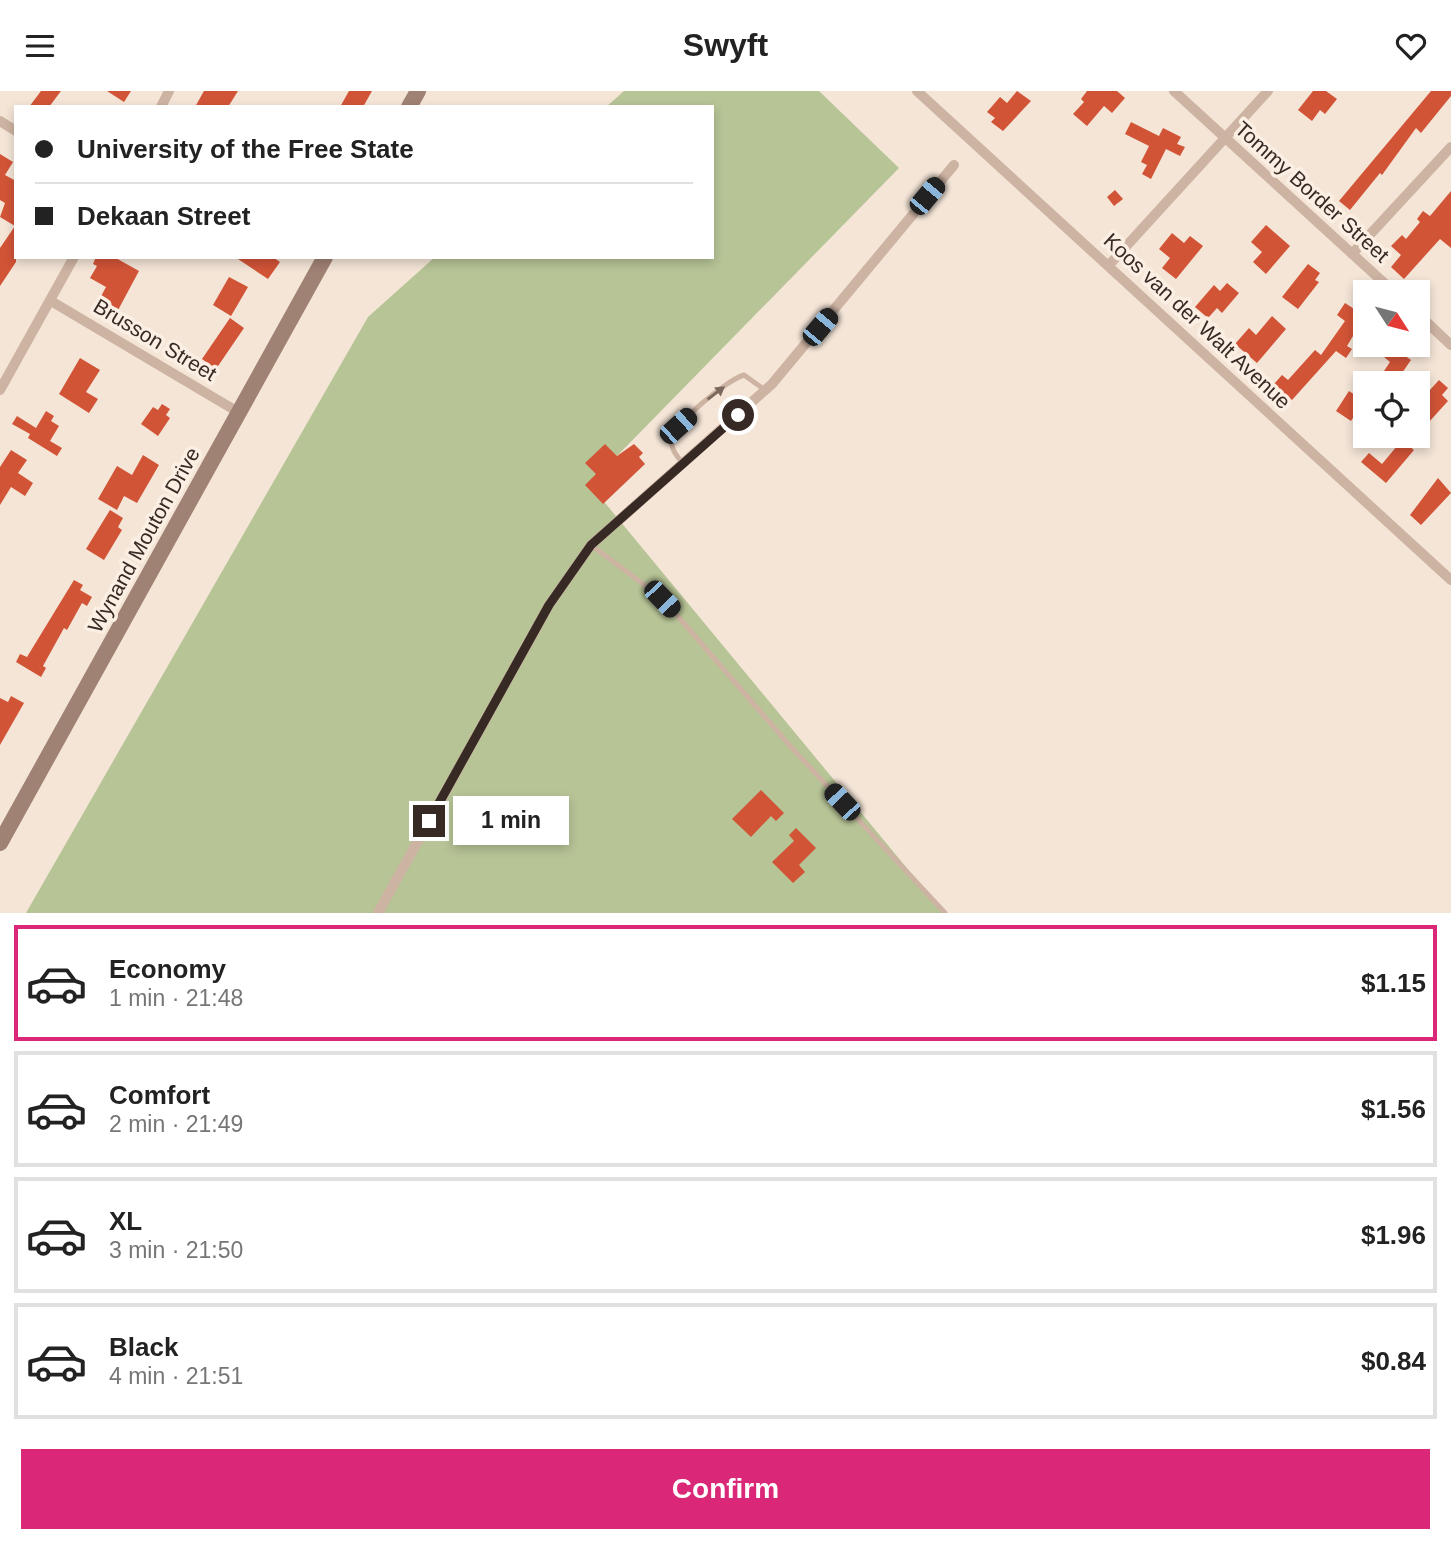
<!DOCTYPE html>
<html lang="en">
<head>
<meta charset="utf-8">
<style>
	:root { --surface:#fff; --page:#f6f6f6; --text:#222; --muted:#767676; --line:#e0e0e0; --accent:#db2777 }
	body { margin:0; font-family:Arial,sans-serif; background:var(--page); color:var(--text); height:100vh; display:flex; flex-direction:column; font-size:26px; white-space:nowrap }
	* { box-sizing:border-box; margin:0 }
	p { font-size:23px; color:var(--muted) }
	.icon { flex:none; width:38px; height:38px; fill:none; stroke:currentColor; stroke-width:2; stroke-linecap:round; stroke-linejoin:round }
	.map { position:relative; height:822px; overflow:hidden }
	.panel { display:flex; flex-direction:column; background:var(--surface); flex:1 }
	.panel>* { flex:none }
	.top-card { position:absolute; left:14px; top:14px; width:700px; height:154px; border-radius:0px; box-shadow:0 4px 10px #0003; display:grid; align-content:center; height:154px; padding:0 21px; background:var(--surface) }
	.needle { width:46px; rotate:126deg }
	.fabs { position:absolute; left:1353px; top:189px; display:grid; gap:14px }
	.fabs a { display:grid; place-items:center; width:77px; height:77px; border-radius:0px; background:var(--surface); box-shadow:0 4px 10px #0003; font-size:35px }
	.end { position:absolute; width:32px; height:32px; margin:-16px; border:9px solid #372a25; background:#fff; box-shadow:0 0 0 4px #fff }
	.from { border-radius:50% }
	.bubble { position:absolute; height:49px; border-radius:0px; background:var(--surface); box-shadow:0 4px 10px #0003; font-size:23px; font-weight:700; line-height:49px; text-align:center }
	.car { position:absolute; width:21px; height:42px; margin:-21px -10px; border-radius:9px; box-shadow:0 0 5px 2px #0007; background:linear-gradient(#222 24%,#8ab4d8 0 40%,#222 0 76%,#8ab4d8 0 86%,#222 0) }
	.top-card b { display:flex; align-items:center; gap:24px; height:66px; font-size:26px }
	.top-card b+b { border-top:2px solid var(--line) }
	.top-card i { width:18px; height:18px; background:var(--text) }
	ul { padding:12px 0 0; list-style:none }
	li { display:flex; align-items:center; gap:21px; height:116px; margin:0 14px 10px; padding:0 7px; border:4px solid var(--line); border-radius:0px }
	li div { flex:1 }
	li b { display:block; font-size:26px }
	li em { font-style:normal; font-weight:700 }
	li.active { border-color:var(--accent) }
	li>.icon { width:63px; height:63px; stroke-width:1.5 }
	.action { display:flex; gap:14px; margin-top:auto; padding:14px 21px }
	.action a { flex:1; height:80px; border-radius:0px; background:var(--accent); color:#fff; font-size:28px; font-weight:700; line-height:80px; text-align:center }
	header { display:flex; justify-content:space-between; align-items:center; height:91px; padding:0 21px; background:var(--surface); font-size:32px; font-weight:700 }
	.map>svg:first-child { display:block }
	.green { fill:#b7c496 }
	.building { fill:#d25437 }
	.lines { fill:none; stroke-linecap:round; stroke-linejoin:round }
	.lane { stroke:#cdb3a2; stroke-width:5 }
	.street { stroke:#cdb3a2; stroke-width:10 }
	.secondary { stroke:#a08274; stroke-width:16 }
	.oneway { fill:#7a685d }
	.route { stroke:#372a25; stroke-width:9 }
	.labels { text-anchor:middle; stroke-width:7; stroke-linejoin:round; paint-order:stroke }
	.street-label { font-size:21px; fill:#372a25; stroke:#fbefe4 }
</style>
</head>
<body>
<header><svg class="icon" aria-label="menu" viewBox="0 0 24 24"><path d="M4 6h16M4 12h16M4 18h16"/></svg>Swyft<svg class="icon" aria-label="heart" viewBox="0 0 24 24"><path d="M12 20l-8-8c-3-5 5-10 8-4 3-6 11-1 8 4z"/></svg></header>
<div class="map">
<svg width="1451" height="822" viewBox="0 0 1451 822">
	<rect width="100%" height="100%" fill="#f4e5d7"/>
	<path class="green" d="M624,0H819L899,77L614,368L596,401L944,822H26L368,226L435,166H712V16H606Z"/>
	<path class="building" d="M41,0H61L49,16H29Z
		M107,0H131L124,11Z
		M204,0H238L228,16H195Z
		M349,0H372L363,16H340Z
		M1017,0L1031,10L1003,40L991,31L995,27L987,21L1000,6L1007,12Z
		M1087,0H1117L1125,7L1112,22L1104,15L1087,35L1073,23L1084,11L1081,8Z
		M1313,0H1326L1337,8L1325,23L1320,19L1312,30L1298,19Z
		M1431,0H1451V5L1421,42L1416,37L1382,84L1380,82L1350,119L1339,110Z
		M1131,31L1159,45L1163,37L1181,46L1177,53L1185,56L1180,65L1166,58L1151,88L1142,83L1147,74L1141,71L1149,55L1125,43Z
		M0,63L13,71L5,84L16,90V171L0,195V157L15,135L0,126L5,112L0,109Z
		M1115,99L1123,108L1114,115L1107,106Z
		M1451,100V157L1440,148L1404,188L1391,176L1401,164L1391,155L1402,144L1406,148L1420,131L1417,128L1423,120L1430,125Z
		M1266,134L1290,155L1266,183L1253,171L1262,161L1251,151Z
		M1172,142L1184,152L1190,145L1203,155L1176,188L1162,177L1170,167L1159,158Z
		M96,166H114L139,180L117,221L98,211L106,196L90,187L97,175L93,173Z
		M235,166H273L280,171L268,188Z
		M1308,173L1320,182L1315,189L1319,191L1298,218L1282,206Z
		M229,186L248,196L231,225L213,214Z
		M1227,192L1239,202L1222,222L1217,217L1208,227L1195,216L1214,194L1220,200Z
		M1345,212L1365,225L1347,255L1352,258L1346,267L1336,260L1292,309L1274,293L1282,284L1288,289L1315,259L1321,264L1345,230L1337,224Z
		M1272,225L1286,238L1257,272L1235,253L1249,237L1256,244Z
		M230,227L244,237L216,278L202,268Z
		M1391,255L1411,269L1395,292L1380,286L1390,271L1384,266Z
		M80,267L100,279L86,301L98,308L89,322L59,303Z
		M1439,289L1448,297L1442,304L1448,310L1418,343V312Z
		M1349,300L1364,310L1351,330L1336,320Z
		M162,313L170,318L166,324L170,327L158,345L141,333L153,316L158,319Z
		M46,320L54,325L51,330L59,335L50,350L62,357L57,365L28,347L30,343L12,333L17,325L36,337Z
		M1402,349L1414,359L1386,392L1361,371L1369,362L1382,373Z
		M605,353L617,365L634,353L643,362L639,366L645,373L603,413L585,394L596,383L585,372Z
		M11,359L27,369L18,382L33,392L25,405L11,396L0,414V376Z
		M143,364L159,374L137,412L124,405L117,419L98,408L117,375L132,384Z
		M1438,387L1451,402L1421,434L1410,424Z
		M110,419L123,427L118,436L122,439L104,469L86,458Z
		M74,489L83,494L80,499L92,506L87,515L82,512L67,539L64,537L43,575L46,577L41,586L16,571L20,563L27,566Z
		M11,605L24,612L0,654V607L8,611Z
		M761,699L784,722L776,730L771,725L751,746L732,728Z
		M796,737L816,757L799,774L805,781L793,792L772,771L794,750L789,744Z"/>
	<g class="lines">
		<path class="lane" d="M683,373C678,366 670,358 672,349C675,331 727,289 744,284L765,299
			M591,454L662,507L791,656L945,822"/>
		<path class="street" d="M917,0L1451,489
			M1174,0L1394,201
			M161,16L169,0
			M0,30L16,40
			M1352,163L1451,56
			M1109,174L1268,0
			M51,210L238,321
			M1418,223L1451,254
			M0,299L74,166
			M378,822L549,514L591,454L772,293L954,74"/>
		<path class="secondary" d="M409,16L418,0
			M0,752L325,166"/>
	</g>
	<defs><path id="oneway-solid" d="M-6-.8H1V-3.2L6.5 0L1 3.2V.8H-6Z" transform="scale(1.75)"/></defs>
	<use class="oneway" href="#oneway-solid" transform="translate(716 302) rotate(-37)"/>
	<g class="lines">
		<path class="route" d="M429,730L549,514L591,454L738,324"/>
	</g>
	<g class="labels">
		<g class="street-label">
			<text transform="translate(1312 101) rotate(42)" y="7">Tommy Border Street</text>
			<text transform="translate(1197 230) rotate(43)" y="7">Koos van der Walt Avenue</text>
			<text transform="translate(155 249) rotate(31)" y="7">Brusson Street</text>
			<text transform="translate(144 449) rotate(-61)" y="7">Wynand Mouton Drive</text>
		</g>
	</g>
</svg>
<div class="fabs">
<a><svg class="needle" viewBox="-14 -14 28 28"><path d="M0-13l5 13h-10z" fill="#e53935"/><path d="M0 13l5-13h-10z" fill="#767676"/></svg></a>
<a><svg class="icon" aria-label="locate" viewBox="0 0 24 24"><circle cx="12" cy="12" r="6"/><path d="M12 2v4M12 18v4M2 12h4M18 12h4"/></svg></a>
</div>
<i class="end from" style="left:738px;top:324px"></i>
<i class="end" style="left:429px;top:730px"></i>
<div class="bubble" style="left:453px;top:705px;width:116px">1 min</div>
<i class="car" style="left:927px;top:105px;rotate:40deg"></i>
<i class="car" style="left:820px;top:236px;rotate:40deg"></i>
<i class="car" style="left:678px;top:335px;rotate:48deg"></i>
<i class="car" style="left:662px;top:508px;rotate:136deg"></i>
<i class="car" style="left:842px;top:711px;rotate:317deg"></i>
<div class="top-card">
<b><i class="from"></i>University of the Free State</b>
<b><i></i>Dekaan Street</b>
</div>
</div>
<section class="panel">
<ul>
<li class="active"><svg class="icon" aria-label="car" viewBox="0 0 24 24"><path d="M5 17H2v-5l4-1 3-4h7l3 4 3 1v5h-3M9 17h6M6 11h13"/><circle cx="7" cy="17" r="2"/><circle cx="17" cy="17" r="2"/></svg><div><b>Economy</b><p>1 min · 21:48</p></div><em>$1.15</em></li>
<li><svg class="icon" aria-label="car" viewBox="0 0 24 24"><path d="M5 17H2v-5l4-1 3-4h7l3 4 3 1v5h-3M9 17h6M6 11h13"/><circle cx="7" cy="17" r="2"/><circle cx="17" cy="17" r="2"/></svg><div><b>Comfort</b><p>2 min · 21:49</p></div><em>$1.56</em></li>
<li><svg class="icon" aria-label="car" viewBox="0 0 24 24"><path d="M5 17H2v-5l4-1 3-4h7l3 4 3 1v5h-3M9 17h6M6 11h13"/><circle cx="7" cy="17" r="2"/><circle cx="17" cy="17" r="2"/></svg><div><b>XL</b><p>3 min · 21:50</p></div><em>$1.96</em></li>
<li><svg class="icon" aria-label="car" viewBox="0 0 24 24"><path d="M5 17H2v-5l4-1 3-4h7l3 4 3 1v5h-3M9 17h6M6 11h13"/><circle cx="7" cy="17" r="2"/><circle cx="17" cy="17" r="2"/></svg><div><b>Black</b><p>4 min · 21:51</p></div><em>$0.84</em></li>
</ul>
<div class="action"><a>Confirm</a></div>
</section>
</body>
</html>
